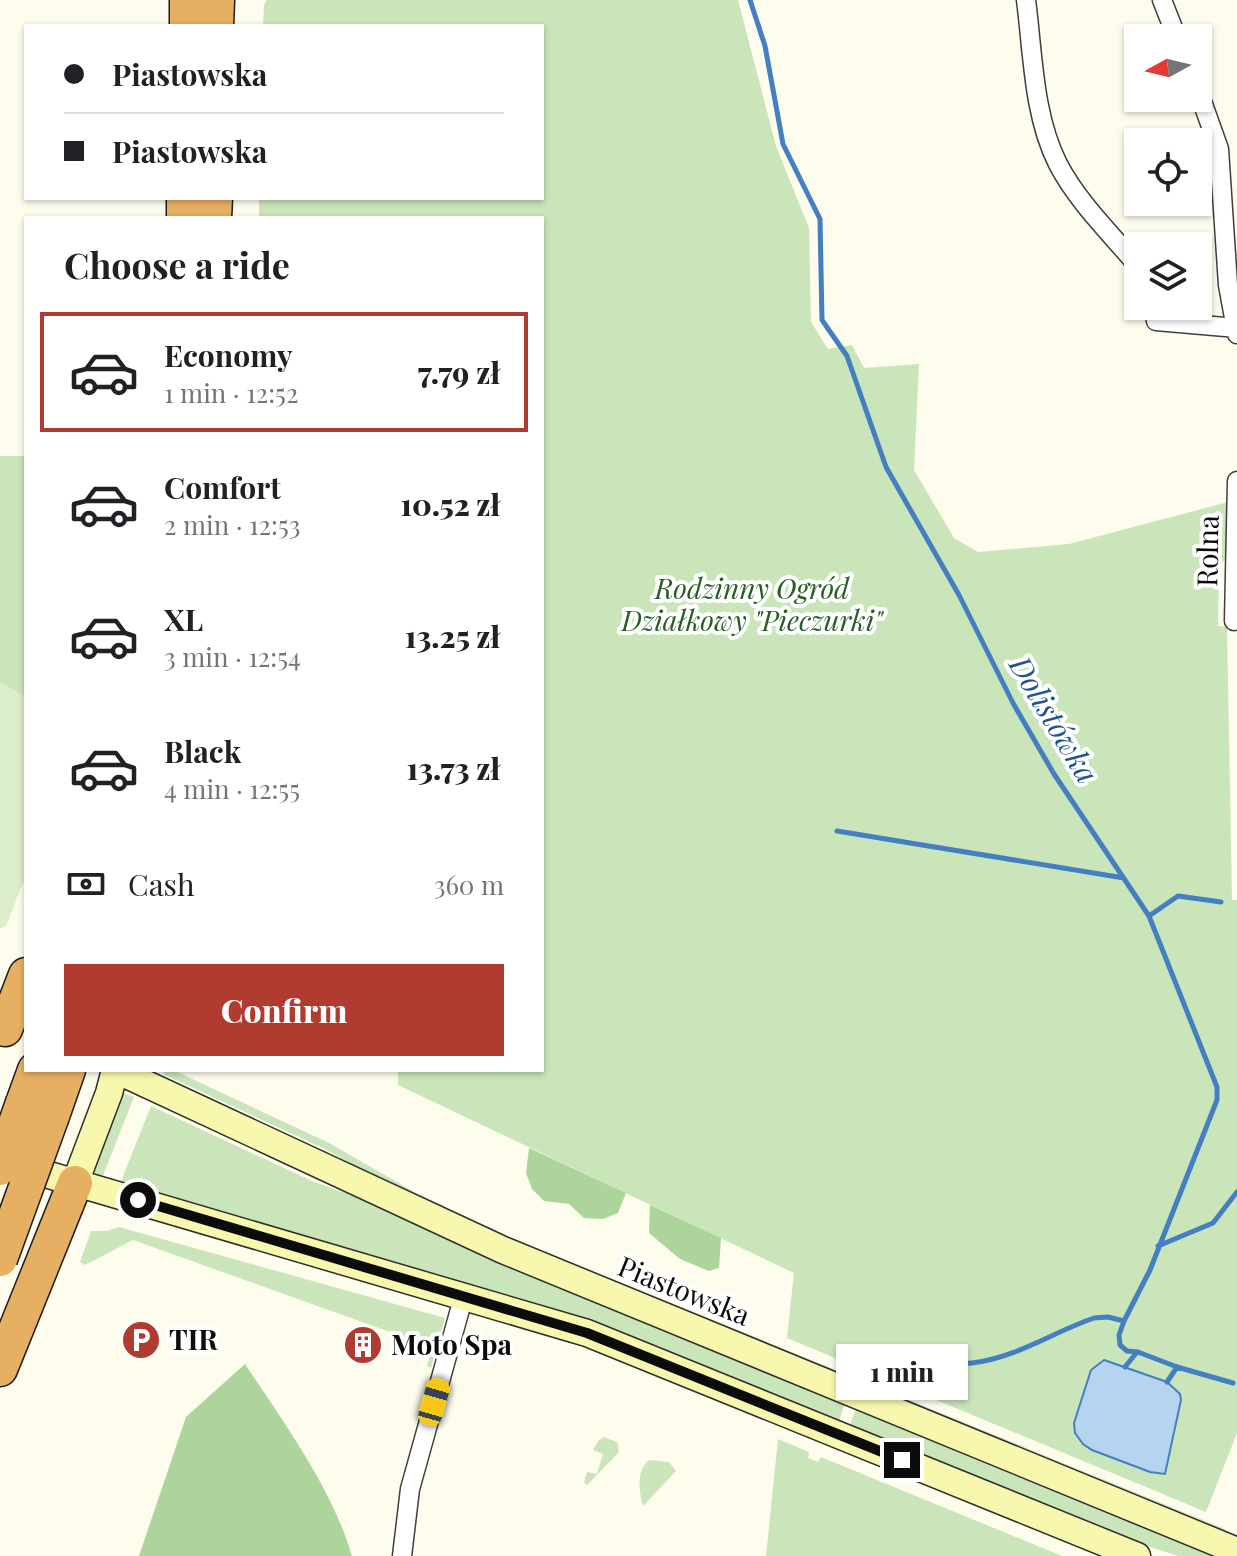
<!DOCTYPE html>
<html lang="en">
<head>
<meta charset="utf-8">
<style>
	:root { --surface:#fff; --page:#f2f2f2; --text:#202124; --muted:#757577; --line:#e0e0e0; --accent:#af3b31 }
	body { margin:0; font-family:"Playfair Display",serif; background:var(--page); color:var(--text); height:100vh; display:flex; flex-direction:column; font-size:30px; white-space:nowrap }
	* { box-sizing:border-box; margin:0 }
	p { font-size:26px; color:var(--muted) }
	.icon { flex:none; width:44px; height:44px; fill:none; stroke:currentColor; stroke-width:2; stroke-linecap:round; stroke-linejoin:round }
	.map { position:relative; flex:1; overflow:hidden }
	.details { position:absolute; left:24px; top:216px; width:520px; height:856px; display:flex; flex-direction:column; background:var(--surface); border-radius:0px; box-shadow:0 2px 6px #0004 }
	.details>* { flex:none }
	.hud { position:absolute; left:24px; top:24px; width:520px; height:176px; border-radius:0px; box-shadow:0 2px 6px #0004; display:grid; align-content:center; height:176px; padding:0 40px; background:var(--surface) }
	.needle { width:52px; rotate:262deg }
	.controls { position:absolute; left:1124px; top:24px; display:grid; gap:16px }
	.controls a { display:grid; place-items:center; width:88px; height:88px; border-radius:0px; background:var(--surface); box-shadow:0 2px 6px #0004; font-size:40px }
	.end { position:absolute; width:36px; height:36px; margin:-18px; border:10px solid #0c0c0c; background:#fff; box-shadow:0 0 0 4px #fff }
	.from { border-radius:50% }
	.bubble { position:absolute; height:56px; border-radius:0px; background:var(--surface); box-shadow:0 2px 6px #0004; font-size:26px; font-weight:800; line-height:56px; text-align:center }
	.car { position:absolute; width:24px; height:48px; margin:-24px -12px; border-radius:10px; box-shadow:0 0 6px 2px #0007; background:linear-gradient(#f5c518 24%,#345 0 40%,#f5c518 0 76%,#345 0 86%,#f5c518 0) }
	.hud b { display:flex; align-items:center; gap:28px; height:76px; font-size:30px }
	.hud b+b { border-top:2px solid var(--line) }
	.hud i { width:20px; height:20px; background:var(--text) }
	ul { padding:0; list-style:none }
	li { display:flex; align-items:center; gap:24px; height:120px; margin:0 16px 12px; padding:0 24px; border:4px solid transparent; border-radius:0px }
	li div { flex:1 }
	li b { display:block; font-size:30px }
	li em { font-style:normal; font-weight:800 }
	li.active { border-color:var(--accent) }
	li>.icon { width:72px; height:72px; stroke-width:1.5 }
	h2 { padding:0 40px; font-size:36px; line-height:96px }
	.pay { display:flex; align-items:center; gap:20px; height:88px; padding:0 40px; font-size:30px }
	.pay p { margin-inline-start:auto }
	.button { display:flex; gap:16px; margin-top:auto; padding:16px 40px }
	.button a { flex:1; height:92px; border-radius:0px; background:var(--accent); color:#fff; font-size:32px; font-weight:800; line-height:92px; text-align:center }
	.map>svg:first-child { display:block }
	.green { fill:#cae5ba }
	.forest { fill:#add49a }
	.pitch { fill:#dcedcb }
	.water { fill:#b6d3f0; stroke:#437fc1; stroke-width:2 }
	.lines { fill:none; stroke-linecap:round; stroke-linejoin:round }
	.stream { stroke:#437fc1; stroke-width:5 }
	.street-casing { stroke:#3f3f3f; stroke-width:21 }
	.secondary-casing { stroke:#2e2e2e; stroke-width:29 }
	.highway-casing { stroke:#1d1d1d; stroke-width:37 }
	.street { stroke:#fff; stroke-width:18 }
	.secondary { stroke:#f7f8ad; stroke-width:26 }
	.highway { stroke:#e7af61; stroke-width:34 }
	.highway-bridge-casing { stroke:#1d1d1d; stroke-width:37; stroke-linecap:butt }
	.highway-bridge { stroke:#e7af61; stroke-width:34 }
	.route { stroke:#0c0c0c; stroke-width:10 }
	.labels { text-anchor:middle; stroke-width:8; stroke-linejoin:round; paint-order:stroke }
	.street-label { font-size:28px; fill:#0c0c0c; stroke:#fff }
	.park-label { font-size:28px; font-style:italic; fill:#275e23; stroke:#fff }
	.poi-label { font-size:28px; font-weight:bold; fill:#0c0c0c; stroke:#fff; text-anchor:start }
	.water-label { font-size:30px; font-style:italic; fill:#215292; stroke:#fff }
</style>
</head>
<body>
<div class="map">
<svg width="1237" height="1556" viewBox="0 0 1237 1556">
	<rect width="100%" height="100%" fill="#fdfced"/>
	<path class="green" d="M267,0H738L776,146L809,228L811,322L828,349L852,345L864,368L919,364L914,470L954,538L978,552L1069,544L1228,502L1227,556L1219,568L1218,626L1227,627L1232,900H1237V1433L1206,1512L787,1338L794,1273L398,1085V1070H542V218H259V198H542V26H263L264,5Z
		M0,456H26V698L0,682Z
		M165,1070H173L329,1143L418,1194L503,1234L495,1237L416,1201L325,1149L163,1074Z
		M121,1092L134,1097L102,1178L90,1174Z
		M151,1106L312,1181L411,1217L846,1400L839,1421L850,1425L857,1405L1226,1556H1178L1098,1530L666,1353L120,1184Z
		M119,1227L445,1318L431,1368L427,1366L432,1347L133,1240L85,1265L80,1262L91,1231H107Z
		M512,1238L1225,1529L1226,1532L1209,1530L513,1245Z
		M604,1437L617,1442L619,1452L587,1485L584,1482L587,1472L597,1474L603,1454L593,1450L599,1440Z
		M778,1439L809,1452L808,1458L818,1462L821,1457L1062,1556H766Z
		M649,1460L669,1462L676,1471L643,1506C639,1493 636,1470 649,1460Z"/>
	<path class="forest" d="M529,1148L626,1193L618,1213L603,1219L584,1218L569,1204L544,1201L532,1189L526,1173Z
		M650,1205L721,1238L719,1268L709,1271L680,1259L649,1233Z
		M245,1364C284,1423 332,1488 352,1556H139L186,1417Z"/>
	<path class="pitch" d="M0,682L26,698V875L6,926L0,929Z"/>
	<path class="water" d="M1104,1360L1167,1382L1180,1394L1181,1400L1165,1474L1150,1472L1092,1450L1083,1444L1075,1433L1074,1423L1091,1370Z"/>
	<g class="lines">
		<path class="stream" d="M750,0L765,46L783,144L820,219L822,320L847,356L886,467L959,595L1013,703L1054,774L1149,916L1217,1087V1100L1150,1270L1124,1321L1119,1335L1120,1345L1127,1351L1138,1352L1177,1367L1233,1383
			M837,831L1124,878
			M1149,916L1178,896L1221,902
			M1158,1246L1213,1223L1237,1192
			M886,1359C905,1353 946,1366 972,1363C1016,1358 1053,1332 1094,1318L1108,1317L1124,1321
			M1125,1367L1137,1352
			M1167,1382L1177,1367"/>
		<g class="street-casing">
			<path id="street" d="M1026,0C1033,53 1033,115 1058,164C1077,201 1111,234 1138,266
				M1162,0L1177,38
				M1198,90L1219,149L1228,285L1237,334
				M1153,306L1156,321L1237,328
				M1234,621L1237,481
				M402,1556L410,1489L464,1295"/>
		</g>
		<g class="secondary-casing">
			<path id="secondary" d="M116,1070L503,1250L1237,1551
				M15,1165L587,1333L1137,1556
				M75,1183L109,1093L115,1070"/>
		</g>
		<g class="highway-casing">
			<path id="highway" d="M187,26V0
				M216,26L217,0
				M184,218V198
				M214,218L215,198
				M5,1029L26,975
				M23,1103L35,1070
				M52,1116L68,1070
				M0,1369L75,1183"/>
		</g>
		<use href="#street" class="street"/>
		<use href="#secondary" class="secondary"/>
		<use href="#highway" class="highway"/>
		<g class="highway-bridge-casing">
			<path id="highway-bridge" d="M0,1168L23,1103
				M0,1259L52,1116"/>
		</g>
		<use href="#highway-bridge" class="highway-bridge"/>
	</g>
	<g class="lines">
		<path class="route" d="M138,1200L587,1333L902,1460"/>
	</g>
	<defs>
		<g id="parking-disc" transform="scale(2)"><circle r="9.5" fill="#af3b31" stroke="#fff"/><path d="M-3.5-5.5H1a3.5 3.5 0 0 1 0 7H-1V5.5H-3.5ZM-1-3.4V-.6H.8a1.4 1.4 0 0 0 0-2.8Z" fill="#fff"/></g>
		<g id="building-disc" transform="scale(2)"><circle r="9.5" fill="#af3b31" stroke="#fff"/><path d="M-4-6H4V6H1V3H-1V6H-4ZM-2.5-4.3h1.7v1.8h-1.7ZM.8-4.3h1.7v1.8H.8ZM-2.5-1h1.7V.8h-1.7ZM.8-1h1.7V.8H.8Z" fill="#fff"/></g>
	</defs>
	<g fill-rule="evenodd">
		<use href="#parking-disc" x="141" y="1340"/>
		<use href="#building-disc" x="363" y="1345"/>
	</g>
	<g class="labels">
		<g class="street-label">
			<text transform="translate(1208 551) rotate(-89)" y="10">Rolna</text>
			<text transform="translate(684 1291) rotate(22)" y="10">Piastowska</text>
		</g>
		<g class="park-label">
			<text x="752" y="599">Rodzinny Ogród<tspan x="752" dy="32">Działkowy "Pieczurki"</tspan></text>
		</g>
		<g class="poi-label">
			<text x="169" y="1350">TIR</text>
			<text x="391" y="1355">Moto Spa</text>
		</g>
		<g class="water-label">
			<text transform="translate(1053 720) rotate(59)" y="10">Dolistówka</text>
		</g>
	</g>
</svg>
<div class="controls">
<a><svg class="needle" viewBox="-14 -14 28 28"><path d="M0-13l5 13h-10z" fill="#e53935"/><path d="M0 13l5-13h-10z" fill="#757577"/></svg></a>
<a><svg class="icon" aria-label="locate" viewBox="0 0 24 24"><circle cx="12" cy="12" r="6"/><path d="M12 2v4M12 18v4M2 12h4M18 12h4"/></svg></a>
<a><svg class="icon" aria-label="layers" viewBox="0 0 24 24"><path d="M12 4l9 5-9 5-9-5zM3 14l9 5 9-5"/></svg></a>
</div>
<i class="end from" style="left:138px;top:1200px"></i>
<i class="end" style="left:902px;top:1460px"></i>
<div class="bubble" style="left:836px;top:1344px;width:132px">1 min</div>
<i class="car" style="left:434px;top:1402px;rotate:16deg"></i>
<div class="hud">
<b><i class="from"></i>Piastowska</b>
<b><i></i>Piastowska</b>
</div>
<section class="details">
<h2>Choose a ride</h2>
<ul>
<li class="active"><svg class="icon" aria-label="car" viewBox="0 0 24 24"><path d="M5 17H2v-5l4-1 3-4h7l3 4 3 1v5h-3M9 17h6M6 11h13"/><circle cx="7" cy="17" r="2"/><circle cx="17" cy="17" r="2"/></svg><div><b>Economy</b><p>1 min · 12:52</p></div><em>7.79 zł</em></li>
<li><svg class="icon" aria-label="car" viewBox="0 0 24 24"><path d="M5 17H2v-5l4-1 3-4h7l3 4 3 1v5h-3M9 17h6M6 11h13"/><circle cx="7" cy="17" r="2"/><circle cx="17" cy="17" r="2"/></svg><div><b>Comfort</b><p>2 min · 12:53</p></div><em>10.52 zł</em></li>
<li><svg class="icon" aria-label="car" viewBox="0 0 24 24"><path d="M5 17H2v-5l4-1 3-4h7l3 4 3 1v5h-3M9 17h6M6 11h13"/><circle cx="7" cy="17" r="2"/><circle cx="17" cy="17" r="2"/></svg><div><b>XL</b><p>3 min · 12:54</p></div><em>13.25 zł</em></li>
<li><svg class="icon" aria-label="car" viewBox="0 0 24 24"><path d="M5 17H2v-5l4-1 3-4h7l3 4 3 1v5h-3M9 17h6M6 11h13"/><circle cx="7" cy="17" r="2"/><circle cx="17" cy="17" r="2"/></svg><div><b>Black</b><p>4 min · 12:55</p></div><em>13.73 zł</em></li>
</ul>
<div class="pay"><svg class="icon" aria-label="cash" viewBox="0 0 24 24"><path d="M3 7h18v10H3z"/><circle cx="12" cy="12" r="2"/></svg>Cash<p>360 m</p></div>
<div class="button"><a>Confirm</a></div>
</section>
</div>
</body>
</html>
